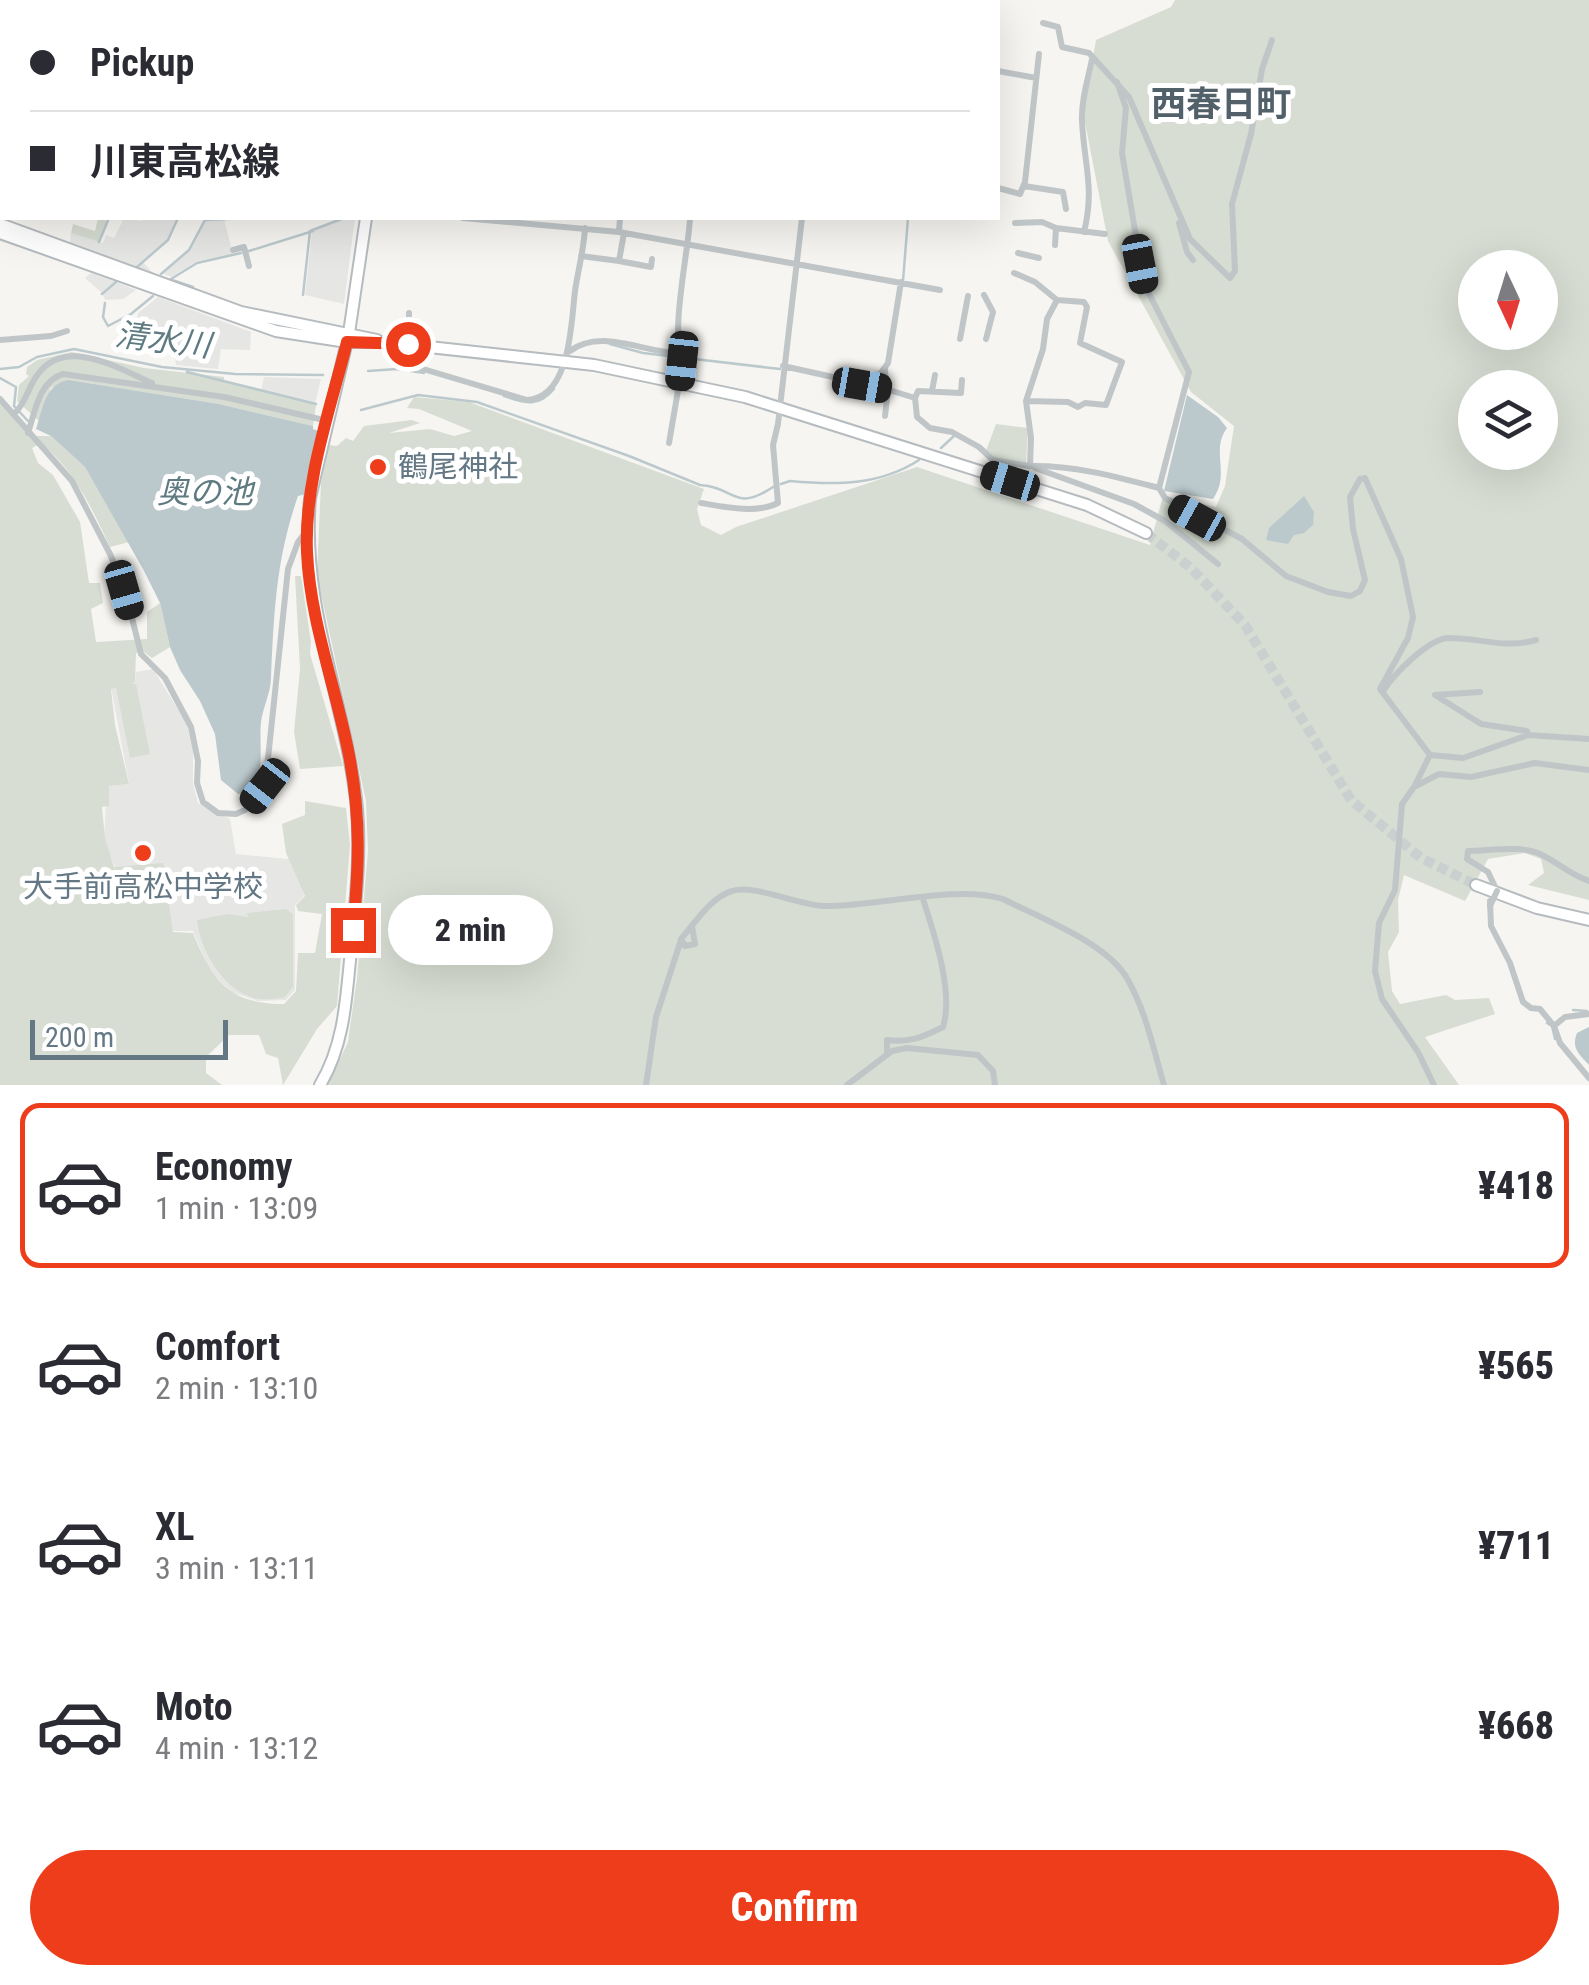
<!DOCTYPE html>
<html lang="en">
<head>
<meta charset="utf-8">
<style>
	:root { --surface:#fff; --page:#f2f2f3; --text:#2b2b33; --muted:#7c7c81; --line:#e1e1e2; --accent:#ed3d1a }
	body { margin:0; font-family:"Roboto Condensed","Noto Sans JP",sans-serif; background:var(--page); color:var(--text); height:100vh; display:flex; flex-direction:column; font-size:38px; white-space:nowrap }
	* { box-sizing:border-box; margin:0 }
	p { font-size:32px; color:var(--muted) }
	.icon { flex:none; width:55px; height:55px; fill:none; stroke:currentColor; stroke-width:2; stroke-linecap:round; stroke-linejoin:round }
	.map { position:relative; height:1085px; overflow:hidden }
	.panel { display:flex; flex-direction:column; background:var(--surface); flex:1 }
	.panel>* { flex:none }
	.guide { position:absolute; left:0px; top:0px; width:1000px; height:220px; box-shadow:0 10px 40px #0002; display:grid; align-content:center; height:220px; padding:0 30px; background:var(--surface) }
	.needle { width:65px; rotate:176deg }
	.buttons { position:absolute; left:1458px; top:250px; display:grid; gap:20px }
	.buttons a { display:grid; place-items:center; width:100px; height:100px; border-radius:50%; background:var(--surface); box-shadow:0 10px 40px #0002; font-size:50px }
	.scale { position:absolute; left:30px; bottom:25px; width:198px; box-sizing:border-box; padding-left:10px; border:5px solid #637884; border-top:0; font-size:28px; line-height:35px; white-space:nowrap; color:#637884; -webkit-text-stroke:8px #fff; paint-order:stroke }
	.end { position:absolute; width:45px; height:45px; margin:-22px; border:12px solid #ed3d1a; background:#fff; box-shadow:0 0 0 5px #fff }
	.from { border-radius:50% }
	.bubble { position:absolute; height:70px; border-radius:35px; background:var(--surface); box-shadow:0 10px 40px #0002; font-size:32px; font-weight:800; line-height:70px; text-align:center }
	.car { position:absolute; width:30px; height:60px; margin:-30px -15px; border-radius:12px; box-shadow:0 0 8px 2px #0007; background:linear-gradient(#222 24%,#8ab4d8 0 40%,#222 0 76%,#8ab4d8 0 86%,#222 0) }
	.guide b { display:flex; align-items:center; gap:35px; height:95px; font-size:38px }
	.guide b+b { border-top:2px solid var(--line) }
	.guide i { width:25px; height:25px; background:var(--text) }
	ul { padding:18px 0 0; list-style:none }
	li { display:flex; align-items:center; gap:30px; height:165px; margin:0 20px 15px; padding:0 10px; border:5px solid transparent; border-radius:20px }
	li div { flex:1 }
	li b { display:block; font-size:38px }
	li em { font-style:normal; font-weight:800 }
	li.selected { border-color:var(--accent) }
	li>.icon { width:90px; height:90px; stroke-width:1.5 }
	.primary-button { display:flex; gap:20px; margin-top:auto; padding:20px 30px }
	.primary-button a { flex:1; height:115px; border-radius:60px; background:var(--accent); color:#fff; font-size:40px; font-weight:800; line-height:115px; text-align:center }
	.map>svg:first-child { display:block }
	.built { fill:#e6e7e5 }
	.green { fill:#d7ddd2; fill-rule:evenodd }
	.water { fill:#bbc9cd }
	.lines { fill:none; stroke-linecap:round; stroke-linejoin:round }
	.stream { stroke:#bbc9cd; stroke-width:2.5 }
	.secondary-tunnel { stroke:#cad0d0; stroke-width:10; stroke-dasharray:10 5; stroke-linecap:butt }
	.secondary-casing { stroke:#b5bbbf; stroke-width:14 }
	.street { stroke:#c0c6c8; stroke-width:6 }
	.secondary { stroke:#fff; stroke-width:10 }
	.street-bridge { stroke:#c0c6c8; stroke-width:6 }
	.route { stroke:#ed3d1a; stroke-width:12 }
	.poi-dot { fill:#ed3d1a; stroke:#fff; stroke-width:4 }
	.labels { text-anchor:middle; stroke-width:10; stroke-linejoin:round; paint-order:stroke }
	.poi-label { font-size:30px; fill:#637884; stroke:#fff; text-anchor:start }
	.water-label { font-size:32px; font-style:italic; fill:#5e7b82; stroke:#fff }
	.quarter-label { font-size:35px; font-weight:bold; fill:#516069; stroke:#fff }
</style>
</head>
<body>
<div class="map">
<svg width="1589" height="1085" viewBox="0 0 1589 1085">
	<rect width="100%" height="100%" fill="#f6f5f1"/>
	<path class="built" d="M124,218L142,221L144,218H178L168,239L143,262L153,273L70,242L71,233L103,243L106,235L114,238Z
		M213,218L224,219L233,254L197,261L171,277L162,273L190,250L203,222Z
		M345,218H355L344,304L305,295L312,231Z
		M91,273L116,282L136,290L123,299L105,300L103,294L85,278Z
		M158,297L251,332L250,350L221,349L218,369L176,365L172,339H135L138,313Z
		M264,377L321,379L315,404L261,390Z
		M153,669L186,722L193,748V784L198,803L230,819L236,854L299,860L304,896L295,905V990L286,1000L258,1001L231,992L209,970L193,931H173L160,865L115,867L104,840L107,786L129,784L111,687L135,681L136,672Z"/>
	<path class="green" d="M1175,0H1589V900L1528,885L1544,873L1541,859L1525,853L1488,859L1465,901L1404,875L1398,900L1399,932L1388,952L1392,991L1400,1004L1446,995L1455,1000L1489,998L1495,1014L1425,1037L1459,1085H328L348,1042L357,978L368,851L366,801L317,575L321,483L329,445L337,446L346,438L353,441L364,426L412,420L420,423L389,433L430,429L454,436L472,431L419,409L407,408L414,397L469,402L704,489L697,509L701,525L721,535L736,527L917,467L1150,545L1163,496L1216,507L1225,486L1234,426L1191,392L1108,241L1083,112L1096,40L1171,7ZM1475,268H1540V332H1475ZM1475,388H1540V452H1475Z
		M98,218L108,221L99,242L71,233L73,224L95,231Z
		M72,352L144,368L224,377V382L316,405L313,426L219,404L69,380L51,388L39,421L17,401L19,385L29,376L26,374L27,367L37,360Z
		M0,402L28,436H51L85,467L129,542L110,547C92,508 74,470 41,443L32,448L38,463L53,475L80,522L89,583H100L103,603L91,609L96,642L147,639V612L160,603L170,647L152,658L144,652L136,653L135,682L131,684H136L150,754L130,758L116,688L111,689L115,725L129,784L109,786V806L102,807L105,838L114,867L163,863L173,932L193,933C212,981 229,1004 284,1004L296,991L298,953H315L322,914L298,911L296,905L305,896L286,853L282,824L305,815V801L346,808L350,845L337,1006L317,1029L283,1085L278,1058L266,1054L259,1035H229L206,1057V1073L222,1085H0Z
		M996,424L1028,428L1026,464L995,459L986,451Z
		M295,576H301L311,642L310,654L343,766L300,769L294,732L300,669Z
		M286,909L293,914V987L284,998C276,998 267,1000 259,999C225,994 200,951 197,920L227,914L248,917L247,913Z"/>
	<path class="water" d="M69,380L219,404L313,426V429L318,431L306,494L298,496C276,559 274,612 271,678C271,692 263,707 261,722C259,742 264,765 256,783C253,791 247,793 238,794L221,780L215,734L200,701L180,670L170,647L160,603L143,569L85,467L51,436L36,429C43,409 45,383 69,380Z
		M1187,395L1218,417L1227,428C1210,451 1231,473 1213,499L1164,491Z
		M1304,496L1314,512L1313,525L1304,533L1294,535L1288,544L1266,540L1269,528Z
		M1589,1027V1065C1579,1054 1571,1048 1577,1033Z"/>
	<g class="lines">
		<path class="stream" d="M364,0L366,2
			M103,2L104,0
			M230,2V0
			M279,2L281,0
			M99,242L109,218
			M249,251L313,231
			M137,267L168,240L178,218
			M161,274L189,250L205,220L249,218
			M171,279L197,263L241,253
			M172,280L193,287
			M903,281L908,218
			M102,294L116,282
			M303,295L310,231L344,218
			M105,303L103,317L108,326L131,314L153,296
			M610,344L643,353L780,369
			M0,369L19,367L37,357L74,349L162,367L235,374L323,375
			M368,371L397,369L424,373
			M187,372L316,404
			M0,378L16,387L14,406L28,421
			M504,396C525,403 538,408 554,389
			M361,410L418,395L477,402L629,456L700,485C736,487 734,513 773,487
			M941,448L954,436
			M781,484L790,481C835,485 879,486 919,460
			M1573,1010L1587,1011
			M1547,1023L1552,1026L1555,1039"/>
		<path class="secondary-tunnel" d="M1146,533L1191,568L1245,625L1351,800L1421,858L1476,885"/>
		<g class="secondary-casing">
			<path id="secondary" d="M145,2L148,0
				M400,2V0
				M0,112L2,110
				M0,224L241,312L377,340
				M0,233L276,331L347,342H383L594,365L745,397L1087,505L1146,533
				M1476,885L1537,908L1589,920
				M320,1085C343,1047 346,1003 350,960C355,906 362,853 356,799C343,695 301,606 310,498L349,333L366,218"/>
		</g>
		<path class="street" d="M206,0V2
			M443,0V2
			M533,0L546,2
			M462,2L465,0
			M617,2L618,0
			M713,2L714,0
			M854,2V0
			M1043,23L1058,27L1062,47L1089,53L1129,97L1190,239L1230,278L1235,271L1232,204L1251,134L1262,69L1272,40
			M998,71L1036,78
			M1117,82L1126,108L1122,153L1144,284L1189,372L1159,488L1165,498L1242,539L1286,576L1328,592L1351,596L1360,591L1365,580L1353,529L1350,497L1360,479L1365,478L1401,559L1413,617L1408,638L1380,689L1430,755L1463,758L1528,735L1589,739
			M0,179H2
			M1024,186L1063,192L1066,209
			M998,188L1020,194L1025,182L1039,54
			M463,218L619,232L940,290
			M1015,223L1042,222L1056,228L1055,245
			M1179,223L1187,252L1193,260
			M1056,228L1105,234
			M619,232L620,218
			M1084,232C1095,188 1084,164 1082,121C1081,101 1088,79 1092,59
			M233,250L244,247L249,266
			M1018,253L1039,258
			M581,256L619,261L624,233
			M619,261L651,267L652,259
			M1014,273L1035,282L1057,300L1084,302L1087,307L1080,343L1122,362L1106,405L1085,403L1078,407L1068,402L1026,401
			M984,295L993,312L986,339
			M1057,300L1047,319L1043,349L1026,401L1031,438L1030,466C1074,465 1117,477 1159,488
			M960,339L968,296
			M0,340L51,336L67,331
			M408,344L409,313
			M411,346L413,366L527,400C571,397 571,323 575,291C578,270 584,249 585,228
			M570,351C601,328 642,352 678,353
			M783,366L851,381L880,374L888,363L901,282
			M885,368L886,389L915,398L917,417L930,428L952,432L979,447L993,460L1030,466
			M862,380V385L886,389
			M932,391L935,375
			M915,398L918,391L961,393L962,380
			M0,399L72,481L110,554L125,590L141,654L165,678L191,727L198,761L197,783L203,802L218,813L236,814L245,810L265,787L288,569L298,542L307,530
			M14,414C26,403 28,387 38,374C67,336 119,369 152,383
			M885,416L888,390
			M28,433C35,412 39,381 63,374L224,397L328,421
			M669,443L683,361C669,338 689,248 690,218
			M1035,468L1134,504L1165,521L1218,564
			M701,503C724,507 757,514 778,503L773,445L778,424L802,218
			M1383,691C1394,674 1429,638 1449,638C1480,638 1505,649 1536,640
			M1480,692L1435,695L1481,724L1527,731L1528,735
			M1415,785L1430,755
			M1497,891L1488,872L1467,859L1468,851C1489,851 1521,845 1540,854C1558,862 1568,874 1589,881
			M1490,901L1491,926L1510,963L1523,1002L1531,1008L1540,1009L1554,1026
			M692,926L695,944L685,946L681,939C695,923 711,897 732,891C754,884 798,905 824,906C877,907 955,884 1003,899C1040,918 1108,943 1128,980C1146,1012 1154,1051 1164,1085
			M1589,1014L1565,1017L1554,1026L1560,1043L1589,1078
			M887,1054V1040C910,1043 923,1037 943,1027C954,992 934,933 923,899
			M646,1085L656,1017L681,940
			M847,1085L892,1051L907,1048L978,1055L993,1071L995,1085
			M1434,1085L1418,1052L1382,999L1375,971L1379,923L1395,890L1402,804L1414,787L1439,774L1471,777L1535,763L1589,770"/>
		<use href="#secondary" class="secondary"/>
		<path class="street-bridge" d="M1490,906L1497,891"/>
	</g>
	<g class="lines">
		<path class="route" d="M353,930C359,867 361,818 349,755C336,688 310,621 307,552C304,482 330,410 347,342L408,344"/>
	</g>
	<g class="poi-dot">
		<circle cx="378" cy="467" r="10"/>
		<circle cx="143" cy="853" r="10"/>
	</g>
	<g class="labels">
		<g class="poi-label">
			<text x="398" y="477">鶴尾神社</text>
			<text x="143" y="897" text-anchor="middle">大手前高松中学校</text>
		</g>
		<g class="water-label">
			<text transform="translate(163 340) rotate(7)" y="11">清水川</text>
			<text x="205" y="503">奥の池</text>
		</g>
		<g class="quarter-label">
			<text x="1221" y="116">西春日町</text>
		</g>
	</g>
</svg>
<div class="buttons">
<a><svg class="needle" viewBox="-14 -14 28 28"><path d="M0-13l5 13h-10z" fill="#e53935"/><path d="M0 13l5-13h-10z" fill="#7c7c81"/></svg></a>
<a><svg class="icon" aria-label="layers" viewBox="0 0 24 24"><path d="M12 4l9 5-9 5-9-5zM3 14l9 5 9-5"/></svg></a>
</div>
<div class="scale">200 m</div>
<i class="end from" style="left:408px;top:344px"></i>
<i class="end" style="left:353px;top:930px"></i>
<div class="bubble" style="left:388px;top:895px;width:165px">2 min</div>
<i class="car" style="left:1140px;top:264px;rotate:169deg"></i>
<i class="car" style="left:682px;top:361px;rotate:186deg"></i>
<i class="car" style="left:862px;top:385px;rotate:100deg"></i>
<i class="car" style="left:1010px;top:481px;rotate:287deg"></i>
<i class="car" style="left:1197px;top:518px;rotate:299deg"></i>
<i class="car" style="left:124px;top:590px;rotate:164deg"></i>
<i class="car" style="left:265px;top:786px;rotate:218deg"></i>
<div class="guide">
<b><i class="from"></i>Pickup</b>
<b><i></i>川東高松線</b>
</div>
</div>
<section class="panel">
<ul>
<li class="selected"><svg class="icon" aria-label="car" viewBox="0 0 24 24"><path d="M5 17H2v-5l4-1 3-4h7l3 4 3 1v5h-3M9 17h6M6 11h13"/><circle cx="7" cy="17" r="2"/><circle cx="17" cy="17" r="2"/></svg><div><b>Economy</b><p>1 min · 13:09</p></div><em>¥418</em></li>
<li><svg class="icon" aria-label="car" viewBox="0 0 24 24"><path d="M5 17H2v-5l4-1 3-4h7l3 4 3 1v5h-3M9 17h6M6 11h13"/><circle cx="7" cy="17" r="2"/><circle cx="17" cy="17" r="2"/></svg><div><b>Comfort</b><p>2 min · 13:10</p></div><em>¥565</em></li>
<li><svg class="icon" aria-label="car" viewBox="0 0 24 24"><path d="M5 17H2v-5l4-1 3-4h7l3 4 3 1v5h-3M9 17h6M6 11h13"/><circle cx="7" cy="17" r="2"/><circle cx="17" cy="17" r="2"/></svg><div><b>XL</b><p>3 min · 13:11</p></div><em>¥711</em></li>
<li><svg class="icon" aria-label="car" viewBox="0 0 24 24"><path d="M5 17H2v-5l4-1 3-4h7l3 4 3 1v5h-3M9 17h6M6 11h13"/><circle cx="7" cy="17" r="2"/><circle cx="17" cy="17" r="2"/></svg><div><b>Moto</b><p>4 min · 13:12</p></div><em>¥668</em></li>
</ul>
<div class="primary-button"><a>Confirm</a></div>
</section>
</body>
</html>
